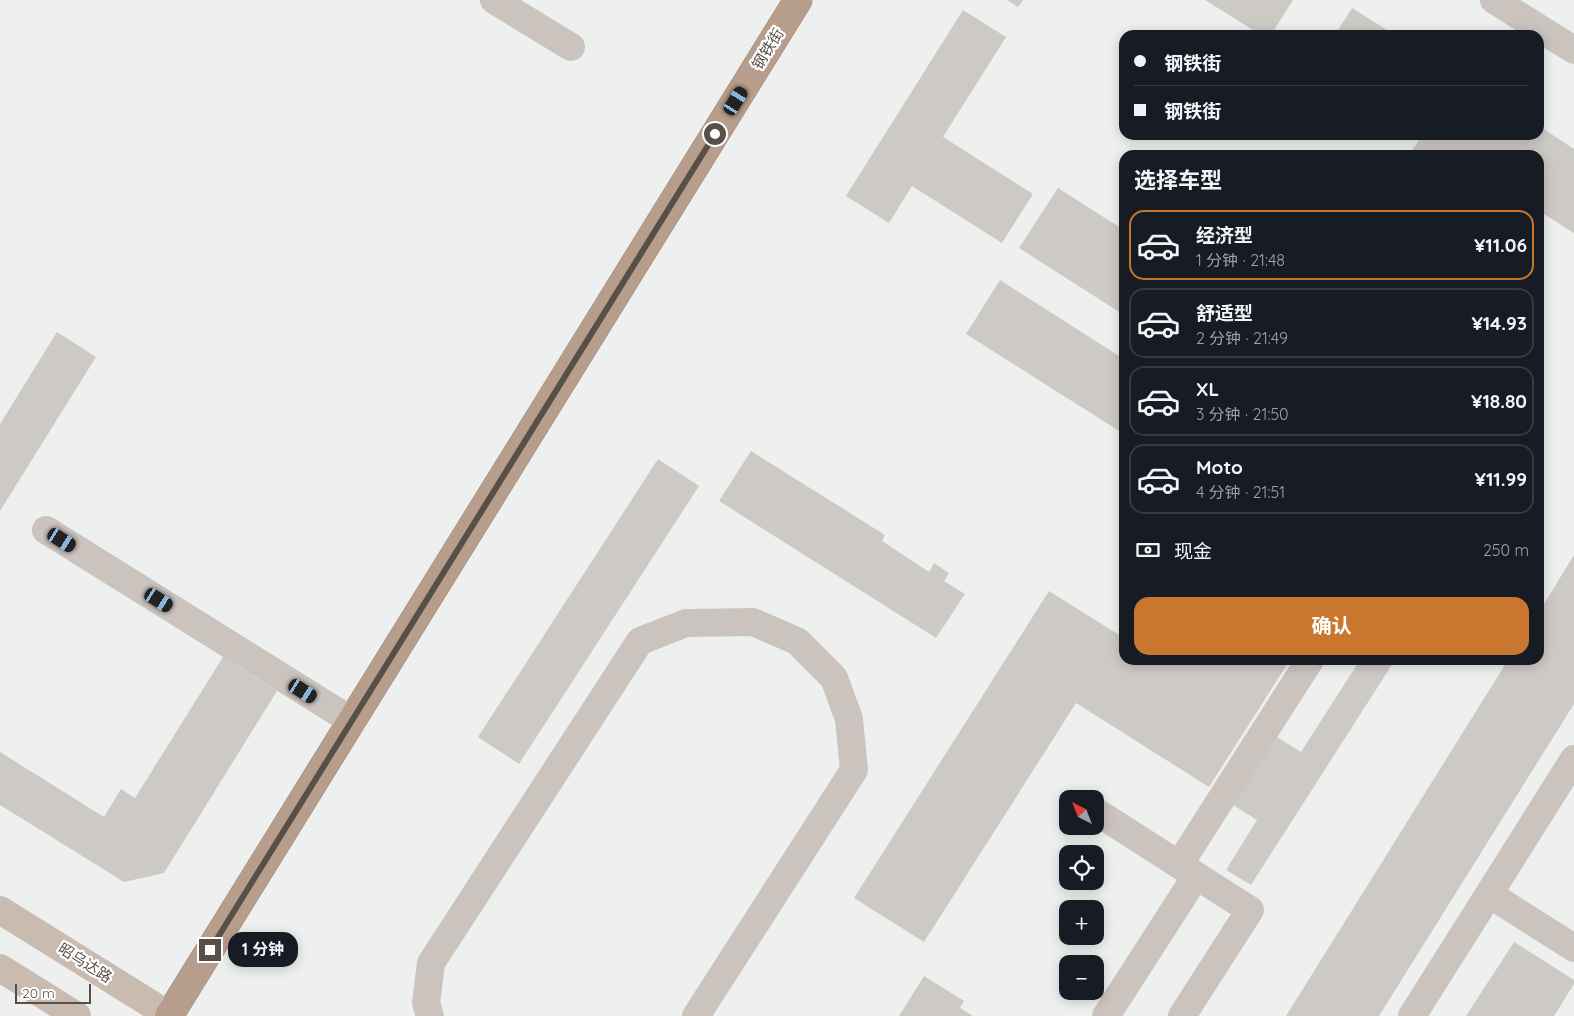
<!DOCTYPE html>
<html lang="zh">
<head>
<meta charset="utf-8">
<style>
	:root { --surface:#171b24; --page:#20242c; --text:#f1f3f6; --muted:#9ea1a6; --line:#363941; --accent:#c9772f }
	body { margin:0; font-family:Quicksand,"Noto Sans SC",sans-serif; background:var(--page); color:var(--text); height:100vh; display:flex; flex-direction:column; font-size:19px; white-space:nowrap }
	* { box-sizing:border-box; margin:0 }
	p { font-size:16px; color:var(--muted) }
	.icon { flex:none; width:28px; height:28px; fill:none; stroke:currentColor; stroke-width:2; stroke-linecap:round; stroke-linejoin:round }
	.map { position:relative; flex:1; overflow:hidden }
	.panel { position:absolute; left:1119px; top:150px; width:425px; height:515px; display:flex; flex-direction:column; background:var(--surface); border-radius:15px; box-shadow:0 2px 12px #0003 }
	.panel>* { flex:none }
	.guide { position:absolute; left:1119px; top:30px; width:425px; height:110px; border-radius:15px; box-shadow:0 2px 12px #0003; display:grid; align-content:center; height:110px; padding:0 15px; background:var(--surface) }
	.needle { width:32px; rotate:318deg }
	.buttons { position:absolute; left:1059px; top:790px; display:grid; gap:10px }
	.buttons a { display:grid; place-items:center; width:45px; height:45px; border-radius:10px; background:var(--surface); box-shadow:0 2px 12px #0003; font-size:25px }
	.scale { position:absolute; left:15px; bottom:12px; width:76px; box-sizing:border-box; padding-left:5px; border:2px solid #594f49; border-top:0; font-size:14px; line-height:18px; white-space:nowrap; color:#594f49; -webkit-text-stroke:4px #fff; paint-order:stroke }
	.end { position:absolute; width:22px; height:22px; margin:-11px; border:6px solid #594f49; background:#fff; box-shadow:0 0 0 2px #fff }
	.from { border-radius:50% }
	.bubble { position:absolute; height:35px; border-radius:15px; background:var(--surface); box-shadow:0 2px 12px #0003; font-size:16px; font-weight:700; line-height:35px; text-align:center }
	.car { position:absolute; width:15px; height:30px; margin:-15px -8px; border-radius:6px; box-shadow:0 0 4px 1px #0007; background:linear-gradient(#222 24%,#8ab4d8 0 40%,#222 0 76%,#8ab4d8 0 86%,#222 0) }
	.guide b { display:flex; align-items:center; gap:18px; height:48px; font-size:19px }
	.guide b+b { border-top:1px solid var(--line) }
	.guide i { width:12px; height:12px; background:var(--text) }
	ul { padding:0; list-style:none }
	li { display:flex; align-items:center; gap:15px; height:70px; margin:0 10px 8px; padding:0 5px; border:2px solid var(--line); border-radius:15px }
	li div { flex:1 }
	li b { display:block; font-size:19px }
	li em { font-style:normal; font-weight:700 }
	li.selected { border-color:var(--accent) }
	li>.icon { width:45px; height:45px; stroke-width:1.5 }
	h2 { padding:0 15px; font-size:22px; line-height:60px }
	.pay { display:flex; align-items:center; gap:12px; height:55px; padding:0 15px; font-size:19px }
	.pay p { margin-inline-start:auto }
	.button { display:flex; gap:10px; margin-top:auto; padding:10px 15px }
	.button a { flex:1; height:58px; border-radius:15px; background:var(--accent); color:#fff; font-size:20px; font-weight:700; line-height:58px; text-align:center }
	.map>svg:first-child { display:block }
	.building { fill:#cdcac6 }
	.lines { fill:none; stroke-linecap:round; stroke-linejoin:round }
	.highway-casing { stroke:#a38977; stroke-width:29 }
	.minor { stroke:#cbc3be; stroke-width:28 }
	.major { stroke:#cabbb1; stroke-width:28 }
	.highway { stroke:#b79e8c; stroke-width:28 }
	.route { stroke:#594f49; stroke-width:6 }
	.labels { text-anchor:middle; stroke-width:4.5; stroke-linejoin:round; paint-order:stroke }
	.street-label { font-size:15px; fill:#594f49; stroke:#fff }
</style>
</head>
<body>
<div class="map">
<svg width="1574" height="1016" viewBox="0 0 1574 1016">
	<rect width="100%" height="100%" fill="#eef0f0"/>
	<path class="building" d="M1007,0H1023L1018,7Z
		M1205,0H1293L1271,35H1261Z
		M1352,8L1395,35H1335Z
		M963,10L1006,37L943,137L1033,194L1002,243L912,186L889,223L846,196Z
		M1539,126L1574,149V233L1539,211V155H1409L1421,137L1419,135H1539Z
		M1058,188L1124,230V315L1019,248Z
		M1000,280L1124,359V434L966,334Z
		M57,332L96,357L0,511V424Z
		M751,451L885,535L882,541L929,572L934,563L949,573L944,581L965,594L936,638L719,501Z
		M658,459L699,486L519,764L478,737Z
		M1574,555V704L1379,1016H1286L1508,660H1539V612Z
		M1049,591L1124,638V660H1290L1209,787L1076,703L924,942L854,898Z
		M223,657L277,691L164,873L124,882L0,805V752L104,817L121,789L135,798Z
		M1360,660H1395L1251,885L1226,870L1257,820L1233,805L1277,737L1301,752Z
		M1514,942L1574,980V984L1554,1016H1466Z
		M924,976L964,1001L960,1008L973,1016H899Z"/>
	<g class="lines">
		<g class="highway-casing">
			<path id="highway" d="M169,1016L798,0"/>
		</g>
		<path class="minor" d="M494,0L571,47
			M1494,0L1574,50
			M46,530L352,721
			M1095,811L1250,910L1182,1016
			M1179,865L1310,660
			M1489,894L1574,948
			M430,1016L426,1003L431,963L640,641L686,623L753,622L797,641L834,678L849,719L854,770L696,1016
			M1106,1016L1196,876
			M1412,1016L1574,759"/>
		<path class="major" d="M0,910L170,1016
			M0,968L77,1016"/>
		<use href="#highway" class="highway"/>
	</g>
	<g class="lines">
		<path class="route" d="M210,950L715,134"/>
	</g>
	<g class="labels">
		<g class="street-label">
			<text transform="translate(768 49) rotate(-58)" y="5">钢铁街</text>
			<text transform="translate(85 963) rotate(32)" y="5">昭乌达路</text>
		</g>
	</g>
</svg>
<div class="buttons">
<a><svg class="needle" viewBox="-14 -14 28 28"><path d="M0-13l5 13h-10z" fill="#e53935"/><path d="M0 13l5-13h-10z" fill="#9ea1a6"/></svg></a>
<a><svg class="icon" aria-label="locate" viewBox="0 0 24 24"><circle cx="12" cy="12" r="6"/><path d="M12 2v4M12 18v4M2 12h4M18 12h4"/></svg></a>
<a>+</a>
<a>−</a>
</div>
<div class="scale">20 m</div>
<i class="end from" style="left:715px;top:134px"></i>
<i class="end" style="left:210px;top:950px"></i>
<div class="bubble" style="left:228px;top:932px;width:70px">1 分钟</div>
<i class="car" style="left:736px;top:101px;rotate:32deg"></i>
<i class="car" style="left:62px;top:540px;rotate:122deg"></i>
<i class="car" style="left:159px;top:600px;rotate:122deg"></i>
<i class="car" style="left:303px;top:691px;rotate:122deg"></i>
<div class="guide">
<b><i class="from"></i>钢铁街</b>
<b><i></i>钢铁街</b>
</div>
<section class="panel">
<h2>选择车型</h2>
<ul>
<li class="selected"><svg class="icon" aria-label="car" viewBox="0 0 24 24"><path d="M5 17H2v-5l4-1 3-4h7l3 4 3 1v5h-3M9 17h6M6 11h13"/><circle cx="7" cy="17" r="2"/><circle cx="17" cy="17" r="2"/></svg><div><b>经济型</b><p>1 分钟 · 21:48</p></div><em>¥11.06</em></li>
<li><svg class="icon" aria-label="car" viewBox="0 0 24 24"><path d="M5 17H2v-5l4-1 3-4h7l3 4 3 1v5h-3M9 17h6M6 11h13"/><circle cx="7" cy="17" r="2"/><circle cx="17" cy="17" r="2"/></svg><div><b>舒适型</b><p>2 分钟 · 21:49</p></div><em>¥14.93</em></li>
<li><svg class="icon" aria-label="car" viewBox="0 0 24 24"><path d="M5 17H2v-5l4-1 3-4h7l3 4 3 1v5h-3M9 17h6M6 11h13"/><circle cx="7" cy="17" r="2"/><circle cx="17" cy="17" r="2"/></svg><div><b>XL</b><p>3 分钟 · 21:50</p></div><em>¥18.80</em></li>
<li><svg class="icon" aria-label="car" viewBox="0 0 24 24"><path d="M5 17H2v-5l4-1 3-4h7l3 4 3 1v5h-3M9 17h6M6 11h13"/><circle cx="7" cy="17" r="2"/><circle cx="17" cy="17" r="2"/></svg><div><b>Moto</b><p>4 分钟 · 21:51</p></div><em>¥11.99</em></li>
</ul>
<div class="pay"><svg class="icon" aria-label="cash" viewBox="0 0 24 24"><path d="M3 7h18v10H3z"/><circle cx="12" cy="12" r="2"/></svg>现金<p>250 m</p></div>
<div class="button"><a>确认</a></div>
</section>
</div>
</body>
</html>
